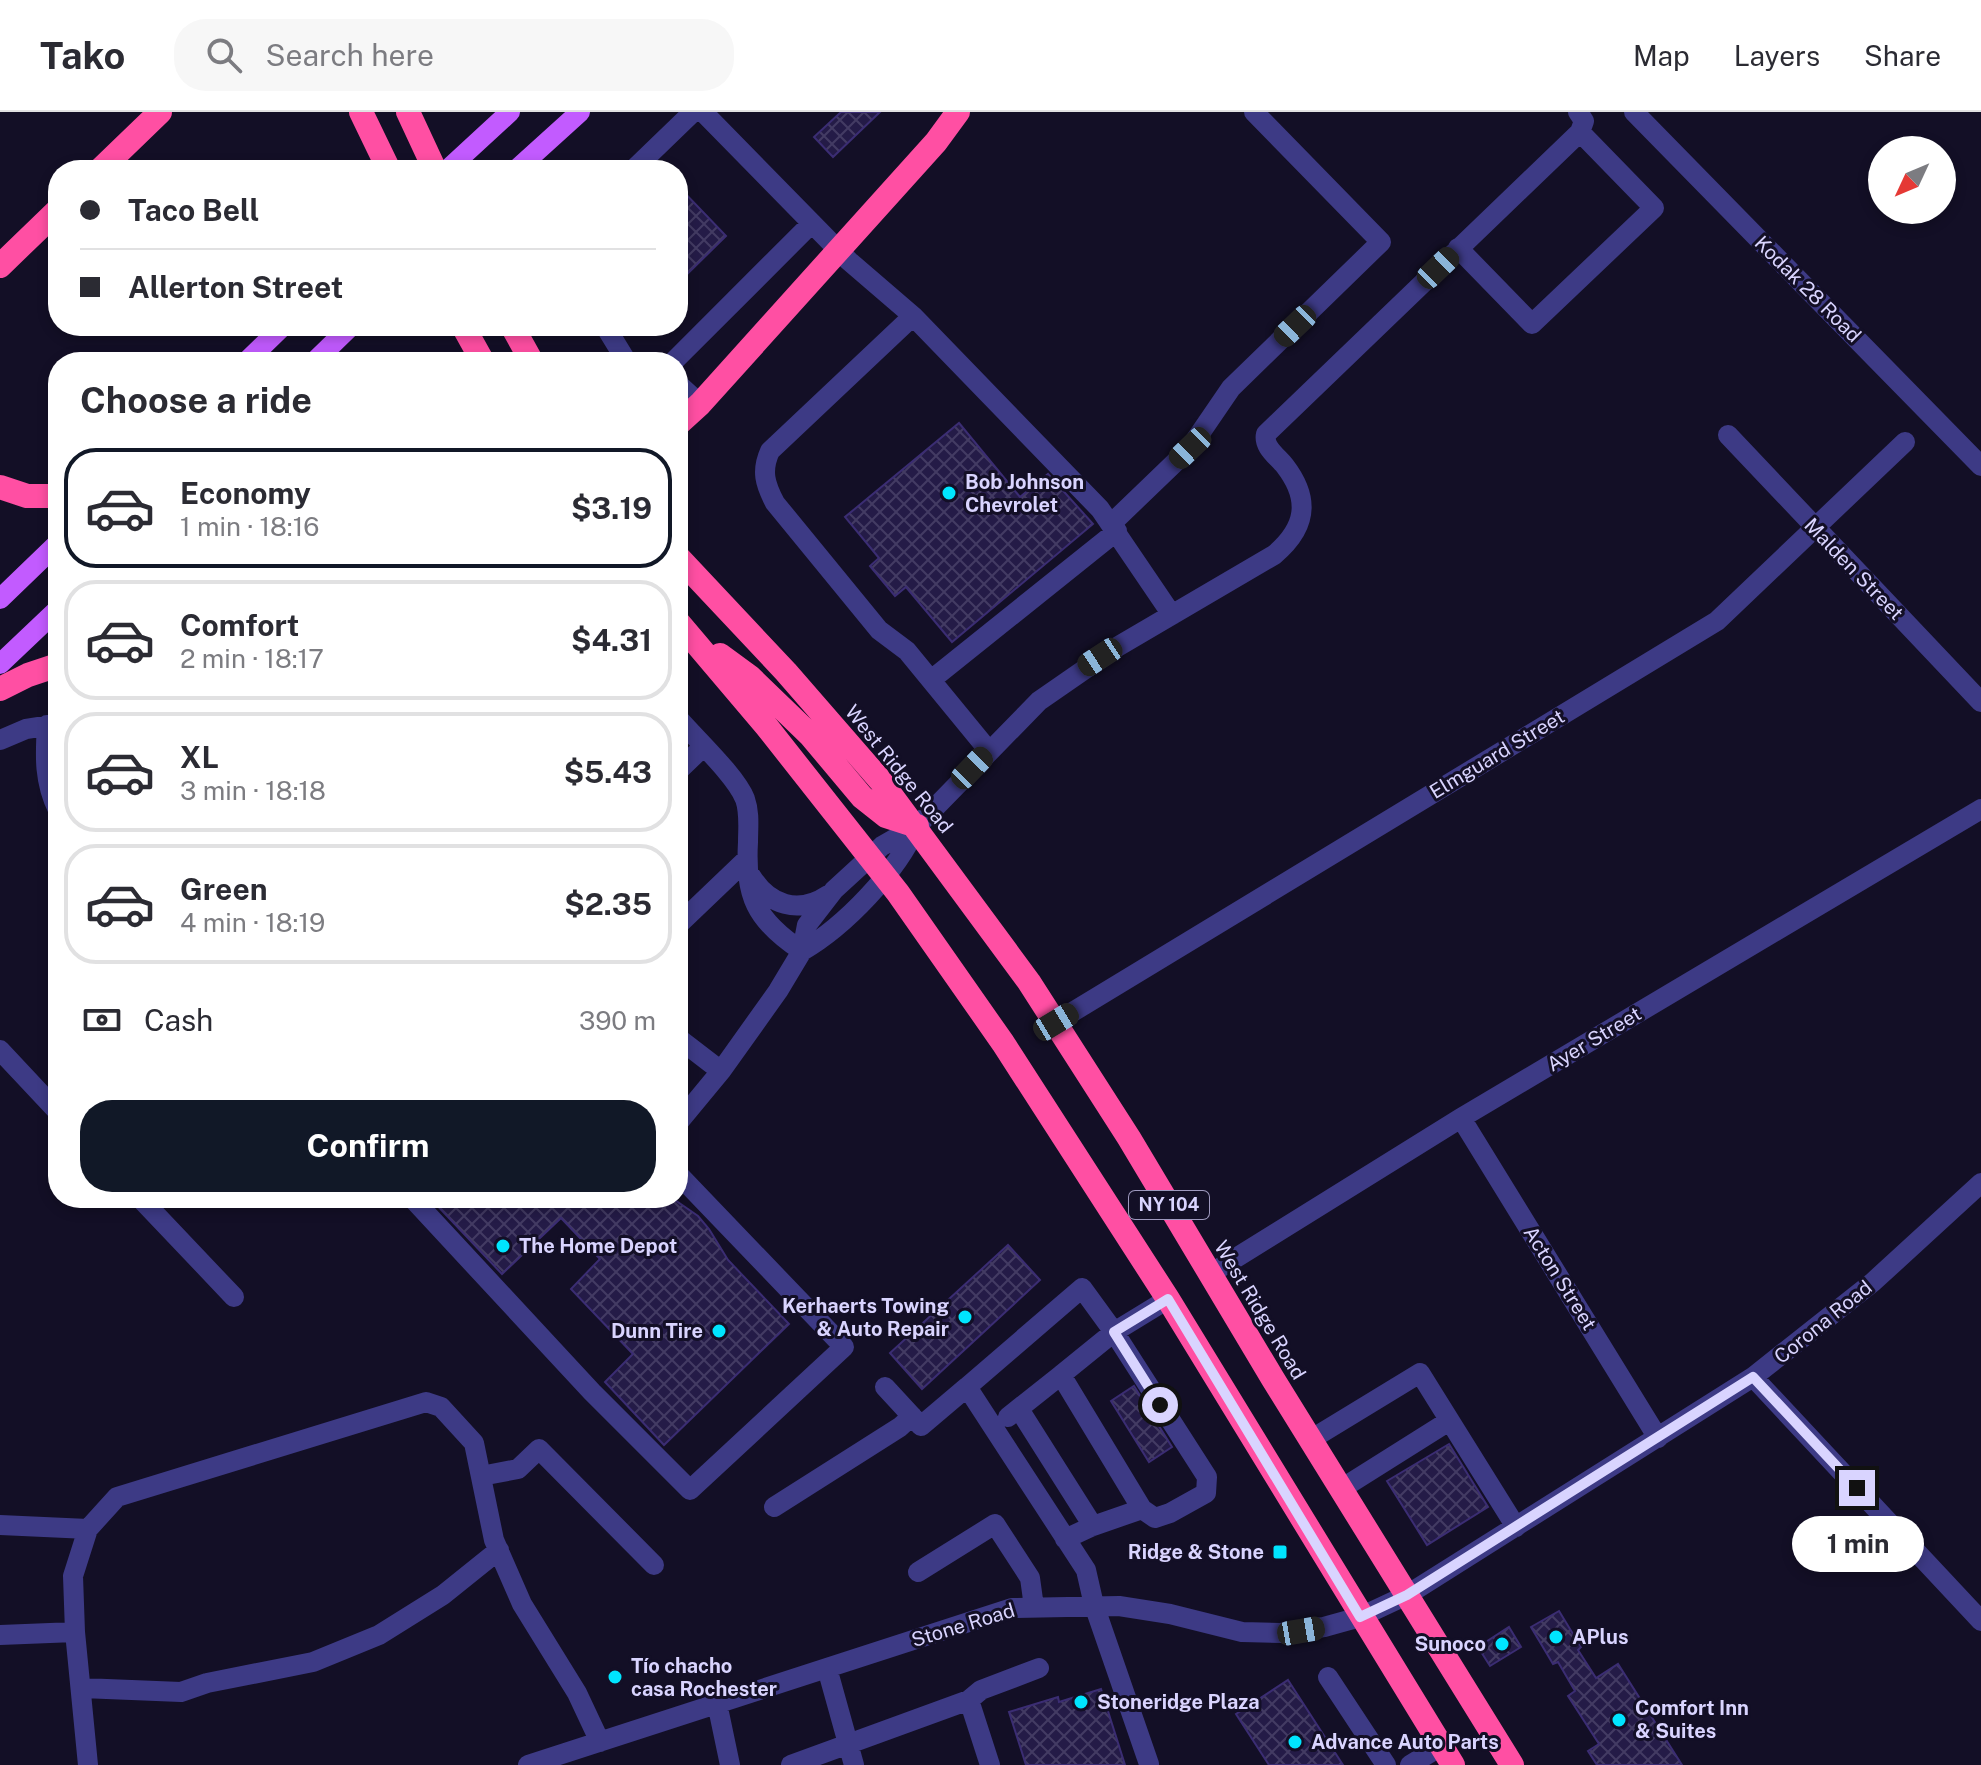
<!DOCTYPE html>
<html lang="en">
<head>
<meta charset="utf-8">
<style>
	:root { --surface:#fff; --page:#f7f7f7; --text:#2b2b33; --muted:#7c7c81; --line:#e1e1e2; --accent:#111827 }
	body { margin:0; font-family:"Public Sans",sans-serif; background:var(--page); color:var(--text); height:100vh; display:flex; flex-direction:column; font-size:30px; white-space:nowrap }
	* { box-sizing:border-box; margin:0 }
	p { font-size:26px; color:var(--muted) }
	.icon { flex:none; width:44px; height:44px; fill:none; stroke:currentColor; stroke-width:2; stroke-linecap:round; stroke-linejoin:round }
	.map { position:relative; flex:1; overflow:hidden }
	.panel { position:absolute; left:48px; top:240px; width:640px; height:856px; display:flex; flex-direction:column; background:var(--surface); border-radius:32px; box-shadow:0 4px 12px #0003 }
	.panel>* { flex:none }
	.hud { position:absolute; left:48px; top:48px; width:640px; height:176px; border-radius:32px; box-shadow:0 4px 12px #0003; display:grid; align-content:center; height:176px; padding:0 32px; background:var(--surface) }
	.needle { width:52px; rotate:226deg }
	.controls { position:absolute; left:1868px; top:24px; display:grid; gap:16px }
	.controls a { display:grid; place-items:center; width:88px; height:88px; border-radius:50%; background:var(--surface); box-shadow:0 4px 12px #0003; font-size:40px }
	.end { position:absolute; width:36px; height:36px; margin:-18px; border:10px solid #d9d4ff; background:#111; box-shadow:0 0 0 4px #111 }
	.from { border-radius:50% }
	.bubble { position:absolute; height:56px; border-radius:28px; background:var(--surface); box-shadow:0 4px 12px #0003; font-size:26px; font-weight:700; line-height:56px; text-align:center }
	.car { position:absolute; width:24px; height:48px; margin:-24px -12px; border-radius:10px; box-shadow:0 0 6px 2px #0007; background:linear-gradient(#222 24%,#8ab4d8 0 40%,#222 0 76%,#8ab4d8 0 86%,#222 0) }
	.hud b { display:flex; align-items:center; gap:28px; height:76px; font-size:30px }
	.hud b+b { border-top:2px solid var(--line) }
	.hud i { width:20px; height:20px; background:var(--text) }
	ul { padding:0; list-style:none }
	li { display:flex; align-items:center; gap:24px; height:120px; margin:0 16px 12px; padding:0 16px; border:4px solid var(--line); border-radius:32px }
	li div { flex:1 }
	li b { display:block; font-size:30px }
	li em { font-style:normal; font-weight:700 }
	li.active { border-color:var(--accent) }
	li>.icon { width:72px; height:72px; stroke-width:1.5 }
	h2 { padding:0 32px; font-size:36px; line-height:96px }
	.pay { display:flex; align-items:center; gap:20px; height:88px; padding:0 32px; font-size:30px }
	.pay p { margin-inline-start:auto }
	.cta { display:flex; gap:16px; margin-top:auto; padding:16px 32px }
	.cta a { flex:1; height:92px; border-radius:32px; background:var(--accent); color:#fff; font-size:32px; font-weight:700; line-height:92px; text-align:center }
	header { display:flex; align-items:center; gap:48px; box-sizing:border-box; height:112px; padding:0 40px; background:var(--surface); border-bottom:2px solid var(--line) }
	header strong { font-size:38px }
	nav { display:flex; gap:44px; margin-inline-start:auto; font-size:28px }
	.search { width:560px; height:72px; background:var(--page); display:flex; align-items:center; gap:20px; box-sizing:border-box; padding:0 28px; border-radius:32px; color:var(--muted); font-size:30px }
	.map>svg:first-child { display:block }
	.building { fill:url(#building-cross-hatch); stroke:#3b2d73; stroke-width:2 }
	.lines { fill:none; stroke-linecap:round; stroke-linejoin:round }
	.minor { stroke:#3d3a85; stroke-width:20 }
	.major { stroke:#c25bff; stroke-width:20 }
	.highway { stroke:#ff4fa3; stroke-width:24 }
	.route { stroke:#d9d4ff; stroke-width:10 }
	.poi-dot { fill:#00e5ff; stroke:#130f26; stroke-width:3 }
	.labels { text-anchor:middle; stroke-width:6; stroke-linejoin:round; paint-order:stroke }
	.shield { fill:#130f26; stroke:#9e99be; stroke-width:2 }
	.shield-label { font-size:18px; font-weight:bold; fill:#d9d4ff }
	.street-label { font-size:20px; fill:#d9d4ff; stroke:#130f26 }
	.poi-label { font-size:20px; font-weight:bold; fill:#d9d4ff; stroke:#130f26; text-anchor:start }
</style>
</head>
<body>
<header>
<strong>Tako</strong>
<div class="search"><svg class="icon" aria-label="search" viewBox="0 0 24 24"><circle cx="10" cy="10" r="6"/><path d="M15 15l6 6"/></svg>Search here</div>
<nav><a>Map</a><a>Layers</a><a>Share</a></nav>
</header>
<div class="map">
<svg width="1981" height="1653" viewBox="0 0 1981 1653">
	<defs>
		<pattern id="building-cross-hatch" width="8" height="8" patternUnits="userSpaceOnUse" patternTransform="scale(2)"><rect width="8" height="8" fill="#241b47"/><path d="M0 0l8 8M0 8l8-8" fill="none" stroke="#433b63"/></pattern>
	</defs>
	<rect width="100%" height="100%" fill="#130f26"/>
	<path class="building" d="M841,0H880L833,45L814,25Z
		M678,74L726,124L678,171Z
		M959,311L1020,385L1048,362L1093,412L952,530L906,475L895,484L870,454L879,446L845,405Z
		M430,1086H672L698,1104L709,1117L728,1148L789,1212L664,1333L605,1270L633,1242L571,1177L600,1147L561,1106L502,1162Z
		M1008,1133L1040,1168L922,1277L890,1241Z
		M1134,1274L1172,1335L1149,1350L1111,1289Z
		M1449,1332L1488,1395L1427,1433L1387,1369Z
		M1559,1499L1581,1535L1578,1538L1596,1566L1618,1552L1682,1653H1597L1588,1639L1599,1632L1568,1584L1575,1579L1558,1550L1553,1552L1531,1515Z
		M1509,1515L1521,1535L1490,1554L1478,1535Z
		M1288,1568L1343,1653H1269L1236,1602Z
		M1101,1577L1125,1653H1026L1009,1600L1058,1585L1059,1590Z"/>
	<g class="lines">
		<path class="minor" d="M703,0L849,149L913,204L1100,397L1172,503
			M1634,0L1981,354
			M633,58L693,0
			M1458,136L1532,212L1654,96L1580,20
			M913,204L770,339C761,359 765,372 775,391L879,518L907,539L989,639
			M605,214L627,250
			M673,250L812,111
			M678,272L700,292
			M1728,323L1981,590
			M1111,412L1190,336L1231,276L1381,130L1254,0
			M931,568L1117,419
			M678,606C696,627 736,664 745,687C750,701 748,716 748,730C745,784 755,808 802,839L778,879L721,959L678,1011
			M47,613C45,644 44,670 58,698
			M0,628L26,617L58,612
			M678,659L703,635
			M751,764C769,793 798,803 828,783
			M678,813L747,747
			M802,839L807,813L834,778L882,734L917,714L1039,589L1117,535L1274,443C1306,416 1311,388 1285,354C1277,344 1263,335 1266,322L1580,20L1584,9L1578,0
			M802,839C845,814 897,760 917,714
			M1056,910L1717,509L1905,330
			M678,926L721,959
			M0,938L58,1000
			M1461,1006L1658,1326
			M140,1086L234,1185
			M412,1086L592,1280L690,1378L844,1235L678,1062
			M1210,1162L1461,1006L1981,697
			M1753,1265L1981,1509
			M885,1275L921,1314L967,1275
			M1019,1297L1093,1414
			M1008,1305L1061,1263
			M1310,1328L1420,1261L1516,1415
			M481,1364L518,1357L539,1337L654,1453
			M1341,1377L1449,1309
			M774,1395L900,1315L912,1304
			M0,1413L88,1417
			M1065,1427L1093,1414L1142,1397L1061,1263L1114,1220L1207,1365L1206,1381L1170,1401L1155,1406L1142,1397
			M918,1460L995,1412L1030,1466L1034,1495
			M0,1523L75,1520
			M827,1556L854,1653
			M1328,1565L1386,1653
			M82,1576L181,1580L207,1571L313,1550L379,1523L443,1483L499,1438
			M969,1588L981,1578L1039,1556
			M717,1591L730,1653
			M1149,1652L1094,1493L1086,1458L967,1275L1082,1176L1114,1220L1168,1187
			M88,1653L75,1520L73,1464L88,1417L117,1385L426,1290L441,1295L474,1331L494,1428L522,1492L577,1581L600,1630
			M528,1653L1012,1496L1119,1494L1170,1502L1242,1520L1281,1521L1324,1515L1360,1505L1407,1483L1434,1466L1753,1265L1873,1170L1981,1071
			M791,1653L969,1588L990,1653
			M1410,1653L1441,1634"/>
		<path class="major" d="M447,58L510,0
			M516,58L580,0
			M246,250L283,214
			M314,250L351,214
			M0,487L58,431
			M0,552L58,497"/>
		<path class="highway" d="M361,0L389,58
			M408,0L435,58
			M100,58L160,0
			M0,154L58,98
			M463,214L483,250
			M512,214L532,250
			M678,312L700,292L936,30L958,0
			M0,375L27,384H58
			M678,445L786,560L880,668L1029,870L1129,1026L1273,1267L1512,1653
			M678,510L767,615L898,781L1003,931L1168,1187L1453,1653
			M720,543L750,565L810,623L862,685L886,704L917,714
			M0,577L28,563L58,553"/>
	</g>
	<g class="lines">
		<path class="route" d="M1160,1293L1114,1220L1168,1187L1360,1505L1407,1483L1753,1265L1857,1376"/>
	</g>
	<g class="poi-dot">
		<circle cx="949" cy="381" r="8"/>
		<circle cx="503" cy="1134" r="8"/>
		<circle cx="965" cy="1205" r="8"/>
		<circle cx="719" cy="1219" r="8"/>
		<rect x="1272" y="1432" width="16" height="16" rx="4"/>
		<circle cx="1556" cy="1525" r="8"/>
		<circle cx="1502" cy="1532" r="8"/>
		<circle cx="615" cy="1565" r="8"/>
		<circle cx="1081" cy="1590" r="8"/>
		<circle cx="1619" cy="1608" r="8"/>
		<circle cx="1295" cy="1630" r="8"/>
	</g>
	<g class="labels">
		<rect class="shield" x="1129" y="1079" width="80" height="28" rx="6"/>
		<g class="shield-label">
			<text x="1169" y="1099">NY 104</text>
		</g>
		<g class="street-label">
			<text transform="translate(1808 177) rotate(45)" y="7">Kodak 28 Road</text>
			<text transform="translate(1854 457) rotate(46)" y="7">Malden Street</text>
			<text transform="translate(1497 642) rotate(-31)" y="7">Elmguard Street</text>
			<text transform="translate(899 657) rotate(51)" y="7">West Ridge Road</text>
			<text transform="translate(1594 927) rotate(-31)" y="7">Ayer Street</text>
			<text transform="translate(1560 1166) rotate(58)" y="7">Acton Street</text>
			<text transform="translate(1260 1198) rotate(59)" y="7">West Ridge Road</text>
			<text transform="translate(1823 1210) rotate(-39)" y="7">Corona Road</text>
			<text transform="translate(963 1513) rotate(-17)" y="7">Stone Road</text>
		</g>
		<g class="poi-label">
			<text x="965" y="377">Bob Johnson<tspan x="965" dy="23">Chevrolet</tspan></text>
			<text x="519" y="1141">The Home Depot</text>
			<text x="949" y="1201" text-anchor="end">Kerhaerts Towing<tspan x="949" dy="23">&amp; Auto Repair</tspan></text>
			<text x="703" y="1226" text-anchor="end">Dunn Tire</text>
			<text x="1264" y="1447" text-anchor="end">Ridge &amp; Stone</text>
			<text x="1572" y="1532">APlus</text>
			<text x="1486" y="1539" text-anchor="end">Sunoco</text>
			<text x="631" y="1561">Tío chacho<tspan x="631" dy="23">casa Rochester</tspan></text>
			<text x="1097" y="1597">Stoneridge Plaza</text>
			<text x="1635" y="1603">Comfort Inn<tspan x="1635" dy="23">&amp; Suites</tspan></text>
			<text x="1311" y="1637">Advance Auto Parts</text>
		</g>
	</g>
</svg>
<div class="controls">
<a><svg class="needle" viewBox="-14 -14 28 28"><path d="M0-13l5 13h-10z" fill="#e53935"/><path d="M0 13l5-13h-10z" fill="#7c7c81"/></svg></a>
</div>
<i class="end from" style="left:1160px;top:1293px"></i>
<i class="end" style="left:1857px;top:1376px"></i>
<div class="bubble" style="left:1792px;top:1404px;width:132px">1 min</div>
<i class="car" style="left:1438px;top:156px;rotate:46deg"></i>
<i class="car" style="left:1295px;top:214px;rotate:226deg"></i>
<i class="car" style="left:1190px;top:336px;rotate:226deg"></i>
<i class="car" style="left:1100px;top:545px;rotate:237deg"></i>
<i class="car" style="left:972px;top:656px;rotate:44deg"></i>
<i class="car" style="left:1056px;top:910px;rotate:59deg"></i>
<i class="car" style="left:1301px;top:1519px;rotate:80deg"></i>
<div class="hud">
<b><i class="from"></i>Taco Bell</b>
<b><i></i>Allerton Street</b>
</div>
<section class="panel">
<h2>Choose a ride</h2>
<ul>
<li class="active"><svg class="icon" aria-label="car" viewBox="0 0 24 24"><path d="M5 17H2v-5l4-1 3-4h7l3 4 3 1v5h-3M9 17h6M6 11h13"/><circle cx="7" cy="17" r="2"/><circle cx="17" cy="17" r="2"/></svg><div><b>Economy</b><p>1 min · 18:16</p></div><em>$3.19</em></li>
<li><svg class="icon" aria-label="car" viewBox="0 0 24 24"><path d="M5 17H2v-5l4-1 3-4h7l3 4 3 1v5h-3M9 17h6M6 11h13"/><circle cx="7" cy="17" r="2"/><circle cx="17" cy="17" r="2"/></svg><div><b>Comfort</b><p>2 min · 18:17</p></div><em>$4.31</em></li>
<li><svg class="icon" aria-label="car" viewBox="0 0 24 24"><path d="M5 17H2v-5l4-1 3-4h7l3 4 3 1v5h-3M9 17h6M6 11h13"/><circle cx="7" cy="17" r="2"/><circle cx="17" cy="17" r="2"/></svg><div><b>XL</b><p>3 min · 18:18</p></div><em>$5.43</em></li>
<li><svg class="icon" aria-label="car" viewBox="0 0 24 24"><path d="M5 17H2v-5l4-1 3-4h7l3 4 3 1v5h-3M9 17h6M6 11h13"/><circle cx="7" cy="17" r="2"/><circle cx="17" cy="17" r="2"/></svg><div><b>Green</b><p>4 min · 18:19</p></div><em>$2.35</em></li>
</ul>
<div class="pay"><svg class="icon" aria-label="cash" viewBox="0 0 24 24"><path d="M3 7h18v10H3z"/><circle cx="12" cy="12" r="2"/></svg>Cash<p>390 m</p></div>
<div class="cta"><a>Confirm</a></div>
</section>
</div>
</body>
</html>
